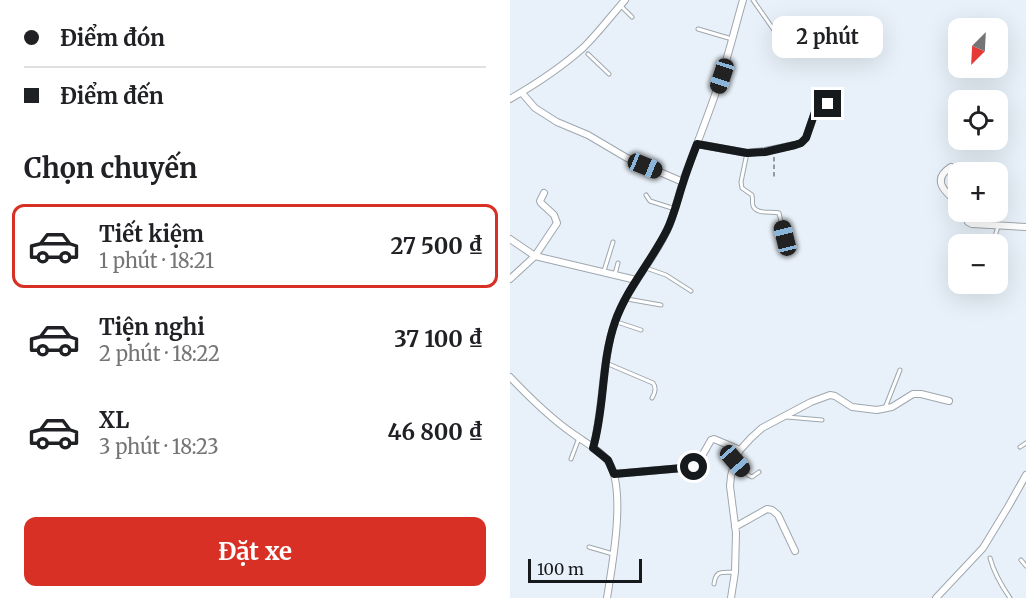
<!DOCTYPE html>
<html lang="vi">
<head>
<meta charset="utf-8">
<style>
	:root { --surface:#fff; --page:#f2f2f2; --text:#202124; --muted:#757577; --line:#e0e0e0; --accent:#d93025 }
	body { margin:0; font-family:Merriweather,serif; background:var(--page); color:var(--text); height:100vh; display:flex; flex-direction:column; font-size:22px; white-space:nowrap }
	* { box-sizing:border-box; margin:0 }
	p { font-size:20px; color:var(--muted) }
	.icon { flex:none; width:33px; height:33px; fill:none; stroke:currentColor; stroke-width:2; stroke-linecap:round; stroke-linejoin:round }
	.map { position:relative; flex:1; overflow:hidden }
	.drawer { display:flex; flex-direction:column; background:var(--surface); width:510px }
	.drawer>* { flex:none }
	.hud { display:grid; align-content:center; height:132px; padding:0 24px; background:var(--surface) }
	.needle { width:39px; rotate:204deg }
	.tools { position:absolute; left:438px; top:18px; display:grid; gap:12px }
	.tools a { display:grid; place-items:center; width:60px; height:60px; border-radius:12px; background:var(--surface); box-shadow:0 6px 24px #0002; font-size:30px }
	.scale { position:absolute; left:18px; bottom:15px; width:114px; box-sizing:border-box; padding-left:6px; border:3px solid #171a1d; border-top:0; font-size:16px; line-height:21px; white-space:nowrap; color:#171a1d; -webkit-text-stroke:4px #e8f1f9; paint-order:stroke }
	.end { position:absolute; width:27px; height:27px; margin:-14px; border:8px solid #171a1d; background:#fff; box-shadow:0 0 0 3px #fff }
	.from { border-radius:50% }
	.bubble { position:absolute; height:42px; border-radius:12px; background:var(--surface); box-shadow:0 6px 24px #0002; font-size:20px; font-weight:700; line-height:42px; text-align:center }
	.car { position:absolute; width:18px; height:36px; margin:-18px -9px; border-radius:8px; box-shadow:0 0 4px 2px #0007; background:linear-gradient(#222 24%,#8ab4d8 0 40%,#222 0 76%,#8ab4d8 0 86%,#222 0) }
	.hud b { display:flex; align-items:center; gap:21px; height:57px; font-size:22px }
	.hud b+b { border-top:2px solid var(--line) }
	.hud i { width:15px; height:15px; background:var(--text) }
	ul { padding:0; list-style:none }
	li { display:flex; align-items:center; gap:18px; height:84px; margin:0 12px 9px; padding:0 12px; border:3px solid transparent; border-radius:12px }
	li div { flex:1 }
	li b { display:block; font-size:22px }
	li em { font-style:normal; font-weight:700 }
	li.current { border-color:var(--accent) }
	li>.icon { width:54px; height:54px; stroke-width:1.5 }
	h2 { padding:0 24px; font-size:27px; line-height:72px }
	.primary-button { display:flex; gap:12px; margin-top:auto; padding:12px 24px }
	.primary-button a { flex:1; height:69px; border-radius:12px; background:var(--accent); color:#fff; font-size:24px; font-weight:700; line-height:69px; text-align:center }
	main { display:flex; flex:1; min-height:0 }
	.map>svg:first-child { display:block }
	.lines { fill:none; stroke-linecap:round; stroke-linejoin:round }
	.service-casing { stroke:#9fa7ae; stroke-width:5 }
	.minor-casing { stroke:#9fa7ae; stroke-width:8 }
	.path { stroke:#787e84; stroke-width:1.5; stroke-dasharray:4.5 3; stroke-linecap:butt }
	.service { stroke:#fff; stroke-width:3 }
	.minor { stroke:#fff; stroke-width:6 }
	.route { stroke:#171a1d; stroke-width:8 }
</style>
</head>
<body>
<main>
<section class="drawer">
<div class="hud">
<b><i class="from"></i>Điểm đón</b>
<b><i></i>Điểm đến</b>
</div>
<h2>Chọn chuyến</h2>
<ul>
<li class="current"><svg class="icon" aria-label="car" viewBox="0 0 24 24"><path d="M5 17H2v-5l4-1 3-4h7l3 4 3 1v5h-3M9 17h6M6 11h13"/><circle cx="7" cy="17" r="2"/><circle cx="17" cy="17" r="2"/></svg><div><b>Tiết kiệm</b><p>1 phút · 18:21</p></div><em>27 500 ₫</em></li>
<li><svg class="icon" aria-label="car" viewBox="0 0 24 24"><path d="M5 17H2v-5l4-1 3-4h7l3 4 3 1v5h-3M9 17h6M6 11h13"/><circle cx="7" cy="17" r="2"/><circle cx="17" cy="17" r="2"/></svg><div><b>Tiện nghi</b><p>2 phút · 18:22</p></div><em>37 100 ₫</em></li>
<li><svg class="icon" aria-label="car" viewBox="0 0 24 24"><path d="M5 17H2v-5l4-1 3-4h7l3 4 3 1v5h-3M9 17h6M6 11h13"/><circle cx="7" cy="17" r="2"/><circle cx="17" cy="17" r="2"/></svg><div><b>XL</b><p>3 phút · 18:23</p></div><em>46 800 ₫</em></li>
</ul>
<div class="primary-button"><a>Đặt xe</a></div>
</section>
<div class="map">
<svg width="516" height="598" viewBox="0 0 516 598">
	<rect width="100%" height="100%" fill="#e8f1f9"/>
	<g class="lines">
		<g class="service-casing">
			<path id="service" d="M243,0L268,36
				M112,7L122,17
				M188,29L222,39
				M78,54L99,74
				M237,153L231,182L232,188L242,195C243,199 242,203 243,206C247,215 262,211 269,213L275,238
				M136,195L140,201L165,209
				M474,244C485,244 485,236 488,226
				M136,268L156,275L181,291
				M94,271L103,242
				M105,274L108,263
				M117,299L151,305
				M107,322L131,330
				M96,363L143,383C147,388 145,393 142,398
				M375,408L390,370
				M277,417L312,420
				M510,447L516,443
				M61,459L69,438
				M226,462L238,475L242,477L249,472
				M79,547L103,554
				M480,558C484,573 491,585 500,598
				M511,560L516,566
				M204,584C206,569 212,573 225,572"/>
		</g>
		<g class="minor-casing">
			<path id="minor" d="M12,93L25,108L47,122L78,135L117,158L173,182
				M0,99C26,84 52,67 74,47C89,32 101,16 115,0
				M187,144L237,153L255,151L285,145L291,143L296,138L306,109L309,106L318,104
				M441,167C420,180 436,193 448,203
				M453,212L458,222L462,224L516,227
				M0,239L25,256L126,280
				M0,279L25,256L47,223L44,215L31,203L30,201L34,193
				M0,377C19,397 39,417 62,433C74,442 89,449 98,461C117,488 102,566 97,598
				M83,448C94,407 91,362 105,322C117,286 145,260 159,226C165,211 169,194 174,178C185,149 196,121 206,92C217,62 224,31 233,0
				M104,474L184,467L188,463L201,440L204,439L230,450
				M225,527L257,509L262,510L268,515L285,551
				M221,598L225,572L226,533L220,486L221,476L226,457L230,450L241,438L252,428L301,402L320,395L325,396L342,407L367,410L382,407L403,394H411L439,401
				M426,598L473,548L498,507L516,475"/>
		</g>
		<path class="path" d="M264,157V178"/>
		<use href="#service" class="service"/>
		<use href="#minor" class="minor"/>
	</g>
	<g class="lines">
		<path class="route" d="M184,467L104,474L98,460L83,448C95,407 91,362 105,322C117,288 141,262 157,230C164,216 168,198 173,183C177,170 182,157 187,144L237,153L255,152L285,145L291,143L296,138L306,109L309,106L318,104"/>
	</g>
</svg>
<div class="tools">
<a><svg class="needle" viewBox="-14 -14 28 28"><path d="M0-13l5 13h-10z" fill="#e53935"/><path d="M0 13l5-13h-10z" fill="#757577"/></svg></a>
<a><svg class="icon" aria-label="locate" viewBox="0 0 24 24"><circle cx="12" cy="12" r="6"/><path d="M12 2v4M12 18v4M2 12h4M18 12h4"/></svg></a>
<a>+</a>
<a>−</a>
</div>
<div class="scale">100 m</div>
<i class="end from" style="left:184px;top:467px"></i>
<i class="end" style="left:318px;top:104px"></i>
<div class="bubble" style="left:262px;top:16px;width:111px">2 phút</div>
<i class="car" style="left:212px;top:76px;rotate:198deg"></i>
<i class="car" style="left:135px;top:166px;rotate:112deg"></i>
<i class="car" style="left:275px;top:238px;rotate:346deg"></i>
<i class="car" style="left:225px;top:461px;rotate:139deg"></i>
</div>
</main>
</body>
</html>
